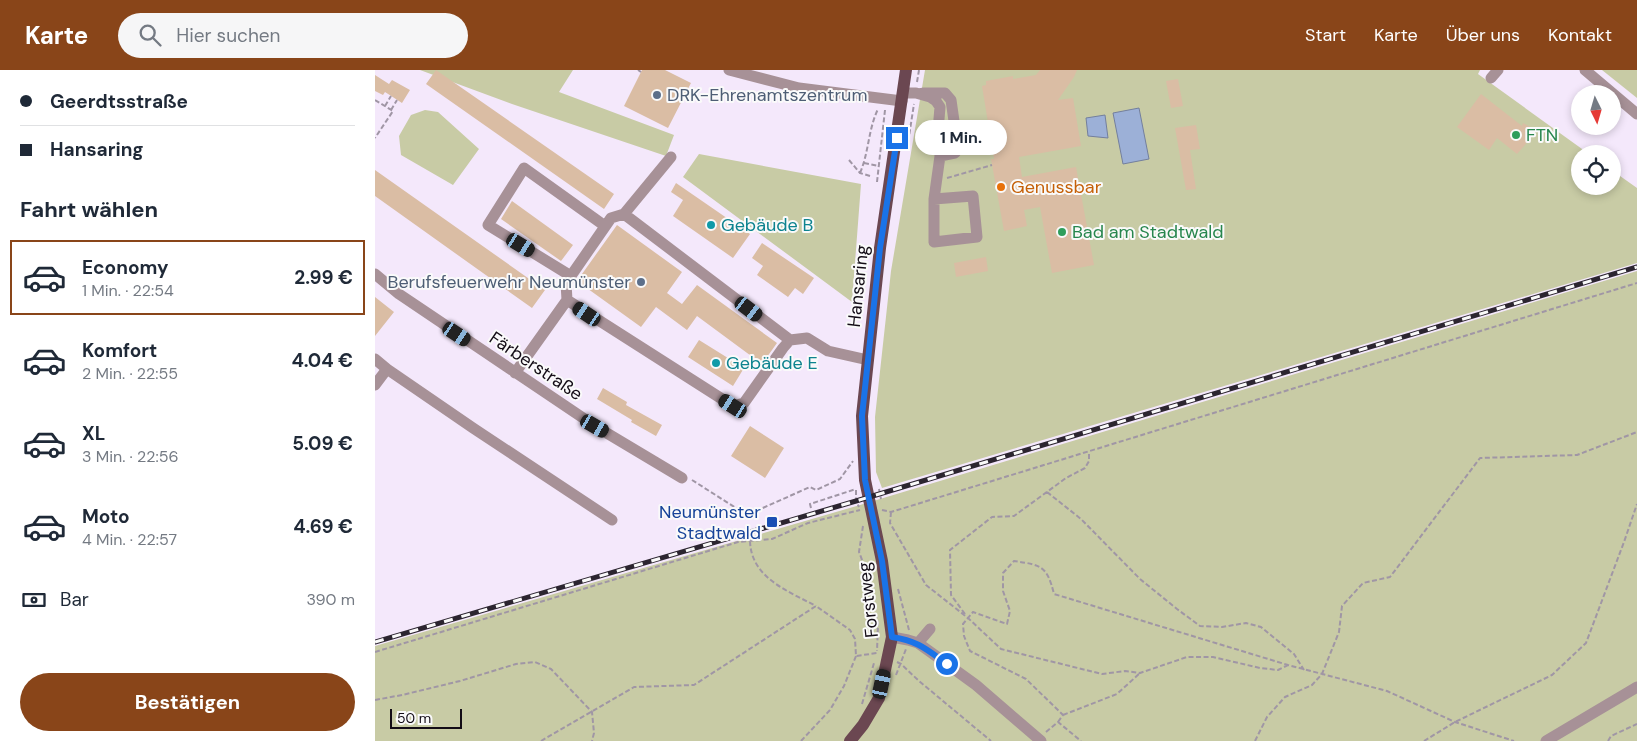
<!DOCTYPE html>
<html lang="de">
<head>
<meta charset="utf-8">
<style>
	:root { --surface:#fff; --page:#f6f6f7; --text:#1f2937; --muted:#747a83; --line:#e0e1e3; --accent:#894519 }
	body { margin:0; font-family:"DM Sans",sans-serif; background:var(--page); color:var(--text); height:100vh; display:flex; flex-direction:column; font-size:19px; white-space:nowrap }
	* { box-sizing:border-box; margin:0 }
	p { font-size:16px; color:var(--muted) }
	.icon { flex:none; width:28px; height:28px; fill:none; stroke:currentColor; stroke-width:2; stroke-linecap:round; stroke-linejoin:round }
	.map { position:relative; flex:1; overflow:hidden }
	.side { display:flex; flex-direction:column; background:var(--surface); width:375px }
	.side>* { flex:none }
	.top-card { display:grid; align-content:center; height:110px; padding:0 20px; background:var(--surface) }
	.needle { width:32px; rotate:175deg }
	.tools { position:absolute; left:1196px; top:15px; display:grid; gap:10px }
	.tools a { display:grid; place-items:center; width:50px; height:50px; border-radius:50%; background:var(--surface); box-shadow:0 2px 8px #0003; font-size:25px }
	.scale { position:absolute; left:15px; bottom:12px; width:72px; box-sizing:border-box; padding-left:5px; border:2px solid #130c16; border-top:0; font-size:14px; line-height:18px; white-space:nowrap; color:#130c16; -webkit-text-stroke:4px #fafafa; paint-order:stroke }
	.end { position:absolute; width:22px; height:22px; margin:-11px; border:6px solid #1a73e8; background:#fff; box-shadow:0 0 0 2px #fff }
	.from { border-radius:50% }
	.bubble { position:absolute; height:35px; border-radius:18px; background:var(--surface); box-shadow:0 2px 8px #0003; font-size:16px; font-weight:700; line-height:35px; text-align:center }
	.car { position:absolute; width:15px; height:30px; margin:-15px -8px; border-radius:6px; box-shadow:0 0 4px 1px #0007; background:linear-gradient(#222 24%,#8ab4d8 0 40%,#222 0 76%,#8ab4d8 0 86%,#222 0) }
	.top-card b { display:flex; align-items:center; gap:18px; height:48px; font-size:19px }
	.top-card b+b { border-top:1px solid var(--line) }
	.top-card i { width:12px; height:12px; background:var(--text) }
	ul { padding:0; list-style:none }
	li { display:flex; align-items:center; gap:15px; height:75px; margin:0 10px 8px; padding:0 10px; border:2px solid transparent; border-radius:0px }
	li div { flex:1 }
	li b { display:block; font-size:19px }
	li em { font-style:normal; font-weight:700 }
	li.on { border-color:var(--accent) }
	li>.icon { width:45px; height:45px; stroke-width:1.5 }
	h2 { padding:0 20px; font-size:22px; line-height:60px }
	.pay { display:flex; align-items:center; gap:12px; height:55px; padding:0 20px; font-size:19px }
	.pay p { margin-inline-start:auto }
	.button { display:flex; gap:10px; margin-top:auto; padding:10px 20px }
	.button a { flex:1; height:58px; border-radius:30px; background:var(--accent); color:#fff; font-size:20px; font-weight:700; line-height:58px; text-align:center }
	header { display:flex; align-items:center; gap:30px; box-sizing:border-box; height:70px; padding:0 25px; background:var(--accent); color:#fff }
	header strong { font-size:24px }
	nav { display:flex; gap:28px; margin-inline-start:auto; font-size:18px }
	.search { width:350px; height:45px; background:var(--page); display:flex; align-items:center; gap:12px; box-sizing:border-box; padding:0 18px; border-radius:28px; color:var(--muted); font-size:19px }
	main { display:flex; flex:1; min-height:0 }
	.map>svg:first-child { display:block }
	.green { fill:#c8cba5 }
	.water { fill:#9cb0d7; stroke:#737f9d }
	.building { fill:#dabda4 }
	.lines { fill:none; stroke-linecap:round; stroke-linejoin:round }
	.path { stroke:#a096a5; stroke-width:2; stroke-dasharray:5 2.5; stroke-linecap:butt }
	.minor { stroke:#a79197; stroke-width:11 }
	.major { stroke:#6b4751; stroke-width:12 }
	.rail-casing { stroke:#2c2530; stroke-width:5 }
	.rail { stroke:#fafafa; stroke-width:3; stroke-dasharray:9; stroke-linecap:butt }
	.route { stroke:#1a73e8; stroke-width:6 }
	.service-dot { fill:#5c6f8a; stroke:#fafafa; stroke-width:2 }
	.leisure-dot { fill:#2e9e5b; stroke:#fafafa; stroke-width:2 }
	.food-dot { fill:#e8710a; stroke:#fafafa; stroke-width:2 }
	.culture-dot { fill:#0f9aa8; stroke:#fafafa; stroke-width:2 }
	.transit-dot { fill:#1a4fb4; stroke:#fafafa; stroke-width:2 }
	.labels { text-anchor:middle; stroke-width:4; stroke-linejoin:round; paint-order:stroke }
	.service-label { font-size:18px; fill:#4e5e75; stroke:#fafafa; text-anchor:start }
	.leisure-label { font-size:18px; fill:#27864d; stroke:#fafafa; text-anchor:start }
	.food-label { font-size:18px; fill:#c56008; stroke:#fafafa; text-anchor:start }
	.culture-label { font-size:18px; fill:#0d838f; stroke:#fafafa; text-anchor:start }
	.street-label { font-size:18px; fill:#130c16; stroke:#fafafa }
	.transit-label { font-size:18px; fill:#164399; stroke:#fafafa; text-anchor:end }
</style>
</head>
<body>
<header>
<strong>Karte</strong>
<div class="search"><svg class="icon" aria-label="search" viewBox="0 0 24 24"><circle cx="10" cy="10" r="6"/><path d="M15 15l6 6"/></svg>Hier suchen</div>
<nav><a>Start</a><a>Karte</a><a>Über uns</a><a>Kontakt</a></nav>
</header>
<main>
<section class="side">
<div class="top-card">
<b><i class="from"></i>Geerdtsstraße</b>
<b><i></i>Hansaring</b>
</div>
<h2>Fahrt wählen</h2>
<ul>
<li class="on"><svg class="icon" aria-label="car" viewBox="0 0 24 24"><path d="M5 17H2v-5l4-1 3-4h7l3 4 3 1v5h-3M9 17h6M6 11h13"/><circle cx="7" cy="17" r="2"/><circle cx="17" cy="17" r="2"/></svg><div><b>Economy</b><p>1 Min. · 22:54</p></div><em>2.99 €</em></li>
<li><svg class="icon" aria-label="car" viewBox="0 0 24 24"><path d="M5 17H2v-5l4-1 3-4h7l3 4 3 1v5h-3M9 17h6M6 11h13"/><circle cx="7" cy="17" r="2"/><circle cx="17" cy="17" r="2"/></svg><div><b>Komfort</b><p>2 Min. · 22:55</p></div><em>4.04 €</em></li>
<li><svg class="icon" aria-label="car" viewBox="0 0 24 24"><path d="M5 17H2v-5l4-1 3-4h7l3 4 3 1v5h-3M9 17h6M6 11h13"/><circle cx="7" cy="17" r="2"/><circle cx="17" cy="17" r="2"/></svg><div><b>XL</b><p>3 Min. · 22:56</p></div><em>5.09 €</em></li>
<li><svg class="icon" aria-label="car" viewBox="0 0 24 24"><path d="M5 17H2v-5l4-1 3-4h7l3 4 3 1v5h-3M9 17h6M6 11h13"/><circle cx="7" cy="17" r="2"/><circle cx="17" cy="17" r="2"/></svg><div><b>Moto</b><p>4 Min. · 22:57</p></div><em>4.69 €</em></li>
</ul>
<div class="pay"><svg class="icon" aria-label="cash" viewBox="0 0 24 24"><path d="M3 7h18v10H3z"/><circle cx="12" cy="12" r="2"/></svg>Bar<p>390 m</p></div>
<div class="button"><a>Bestätigen</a></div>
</section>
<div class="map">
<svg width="1262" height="671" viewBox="0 0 1262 671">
	<rect width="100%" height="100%" fill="#f4e8fb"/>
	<path class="green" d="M45,0H198L184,22L299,65L291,86L137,34Z
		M550,0H1105L1103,4L1214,84H1205V116H1238V101L1262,118V193L507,418L501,402L500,347L516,201Z
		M1227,0H1262V29V28Z
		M50,40L63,42L104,79L78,115L26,85L24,66L36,45Z
		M324,84L486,114L477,232L308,107Z
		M1262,201V671H0V576L485,435Z"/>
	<path class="water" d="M764,38L774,89L748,94L738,43Z
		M730,45L733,68L713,66L711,48Z"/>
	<path class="building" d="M61,0L239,124L229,139L51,14Z
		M267,0H290L316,13L293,58L249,36Z
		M665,0H702L699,7L683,30L698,28L706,76L644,87L647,107L701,97L719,195L677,203L665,137L649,140L652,156L629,161L616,89H619L607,16L611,15V11L638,6V9L661,5Z
		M0,5L14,14L17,10L35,20L27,33L10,22L8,25L0,21Z
		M803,9L808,36L796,38L791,11Z
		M1106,24L1147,56L1148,53L1162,61L1142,84L1122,68L1114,80L1082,57Z
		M821,55L825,79L815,80L821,119L811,120L800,58Z
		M0,100L170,220L157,238L0,126Z
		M301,113L375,164L358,188L298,146L308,130L296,122Z
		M137,131L198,175L186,191L126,149Z
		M242,155L307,202L292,223L307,234L322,215L402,273L387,294L322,246L312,260L281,237L266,257L202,211Z
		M387,173L439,208L428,224L420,218L413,227L382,205L388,196L377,188Z
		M611,187L613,201L581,207L579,193Z
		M0,227L19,242L0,266Z
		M324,270L369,298L358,316L313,287Z
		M228,318L252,332L251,335L287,355L281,366L256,352L257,350L222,329Z
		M375,356L409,378L390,408L356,386Z"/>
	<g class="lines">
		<path class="path" d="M263,0L266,2
			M542,12L544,0
			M0,30L18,41L0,68
			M10,36L16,26
			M16,40L22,30
			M532,79L539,34
			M474,90L485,103L495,106
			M489,93L504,96
			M485,103C494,82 493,60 503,39
			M572,108L617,95
			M502,112L510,40
			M317,410L372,445L435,417L441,420L465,409L478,391
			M504,419L506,429
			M481,420V431L484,437
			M672,422L706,449L765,509L802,539L825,556L847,557L871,553L886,557L919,584L929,600
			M436,438L435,434L481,419
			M507,440L516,442L1262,213
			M516,442L515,453L551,515L593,548L626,579L727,604L750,601L765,603L812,587H838L885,598L903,600L913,595
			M488,456L484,482L494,508L495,519L503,554L502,581
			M375,471C376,508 413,521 441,536
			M523,519L534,560
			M590,544L576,525L575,480L617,447L639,446L691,408L710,398L714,391V382
			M0,582L363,472L397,469L433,453L485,440
			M522,592L526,594L544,611L616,671
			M521,605L531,579
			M0,630L27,625L85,611L141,594L160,592L176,599L217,642L219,663L217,671
			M487,634L499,593
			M688,645L742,624L765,603
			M683,652L688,645L651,609L595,581L589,566L588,554L598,542L632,554L635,541L628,521V503L639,491C667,495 672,496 679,524L913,595L1012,621L1080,652L1139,671
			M671,662L683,652L706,671
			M166,671L259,617L319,615L441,536L475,560L480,569L481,586L502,583
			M426,671L455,640L469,616L481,586
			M880,671L892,647L910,627L937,615L947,604L964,562L967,536L988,513L1015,507L1105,388L1202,385L1262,362
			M1049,671L1080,652L1177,605L1211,573L1249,472L1262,434
			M1233,671L1236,666L1262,654"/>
		<path class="minor" d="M354,0L424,18L527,31
			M1210,0L1262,44
			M1116,8L1123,0
			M528,23H541L555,27L561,31L565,37L563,61L565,86L559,129L598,126L602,167L559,172V129
			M548,23H570L576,30L583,79L580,83L565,86
			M249,144L415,270L432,268L453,281L493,290
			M0,204L24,224L220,356L307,408
			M196,206L113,155L149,98L230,156
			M192,230L358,336L369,333L408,278L415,270
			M0,289L12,299
			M140,303L192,230L191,213L236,148L249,144L296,87
			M0,315L12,299L98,358L237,450
			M517,567L533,570L543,573L601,615L666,671
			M543,573L555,559
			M1171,671L1262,617"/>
		<path class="major" d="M475,671L488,655L504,628L517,567L507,491L490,410L487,346L505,178L531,0"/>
		<g class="rail-casing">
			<path id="rail" d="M0,572L481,431L1262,197"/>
		</g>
		<use href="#rail" class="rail"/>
	</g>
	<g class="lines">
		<path class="route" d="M522,68L505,178L487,346L490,410L507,491L517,567C543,571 551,579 572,594"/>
	</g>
	<g class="service-dot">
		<circle cx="282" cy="25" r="5"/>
		<circle cx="266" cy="212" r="5"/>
	</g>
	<g class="leisure-dot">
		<circle cx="1141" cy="65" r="5"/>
		<circle cx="687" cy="162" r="5"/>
	</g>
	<circle class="food-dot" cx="626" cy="117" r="5"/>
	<g class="culture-dot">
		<circle cx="336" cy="155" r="5"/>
		<circle cx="341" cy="293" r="5"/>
	</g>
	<rect class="transit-dot" x="391" y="446" width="12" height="12" rx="2.5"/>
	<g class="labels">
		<g class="service-label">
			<text x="292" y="31">DRK-Ehrenamtszentrum</text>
			<text x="256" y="218" text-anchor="end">Berufsfeuerwehr Neumünster</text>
		</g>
		<g class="leisure-label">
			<text x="1151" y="71">FTN</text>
			<text x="697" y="168">Bad am Stadtwald</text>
		</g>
		<g class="food-label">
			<text x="636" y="123">Genussbar</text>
		</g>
		<g class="culture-label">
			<text x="346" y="161">Gebäude B</text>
			<text x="351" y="299">Gebäude E</text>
		</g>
		<g class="street-label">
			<text transform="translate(483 216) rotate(-84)" y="6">Hansaring</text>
			<text transform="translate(161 296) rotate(34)" y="6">Färberstraße</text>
			<text transform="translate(493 530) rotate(-96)" y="6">Forstweg</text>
		</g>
		<g class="transit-label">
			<text x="386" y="448">Neumünster<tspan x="386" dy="21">Stadtwald</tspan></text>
		</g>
	</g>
</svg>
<div class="tools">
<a><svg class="needle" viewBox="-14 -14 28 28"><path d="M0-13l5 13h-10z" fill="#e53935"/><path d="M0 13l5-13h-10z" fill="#747a83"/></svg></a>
<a><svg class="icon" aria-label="locate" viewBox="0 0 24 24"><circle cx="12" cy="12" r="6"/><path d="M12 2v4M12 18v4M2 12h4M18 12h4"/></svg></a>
</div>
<div class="scale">50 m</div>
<i class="end from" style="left:572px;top:594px"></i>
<i class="end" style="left:522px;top:68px"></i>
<div class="bubble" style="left:540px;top:50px;width:92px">1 Min.</div>
<i class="car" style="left:146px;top:175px;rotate:121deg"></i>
<i class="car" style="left:374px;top:239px;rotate:127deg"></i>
<i class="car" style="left:212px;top:244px;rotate:304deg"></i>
<i class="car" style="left:82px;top:264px;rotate:124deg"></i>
<i class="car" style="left:358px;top:336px;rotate:302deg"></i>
<i class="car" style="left:220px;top:356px;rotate:120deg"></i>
<i class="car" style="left:507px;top:614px;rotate:12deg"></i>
</div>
</main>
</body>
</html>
